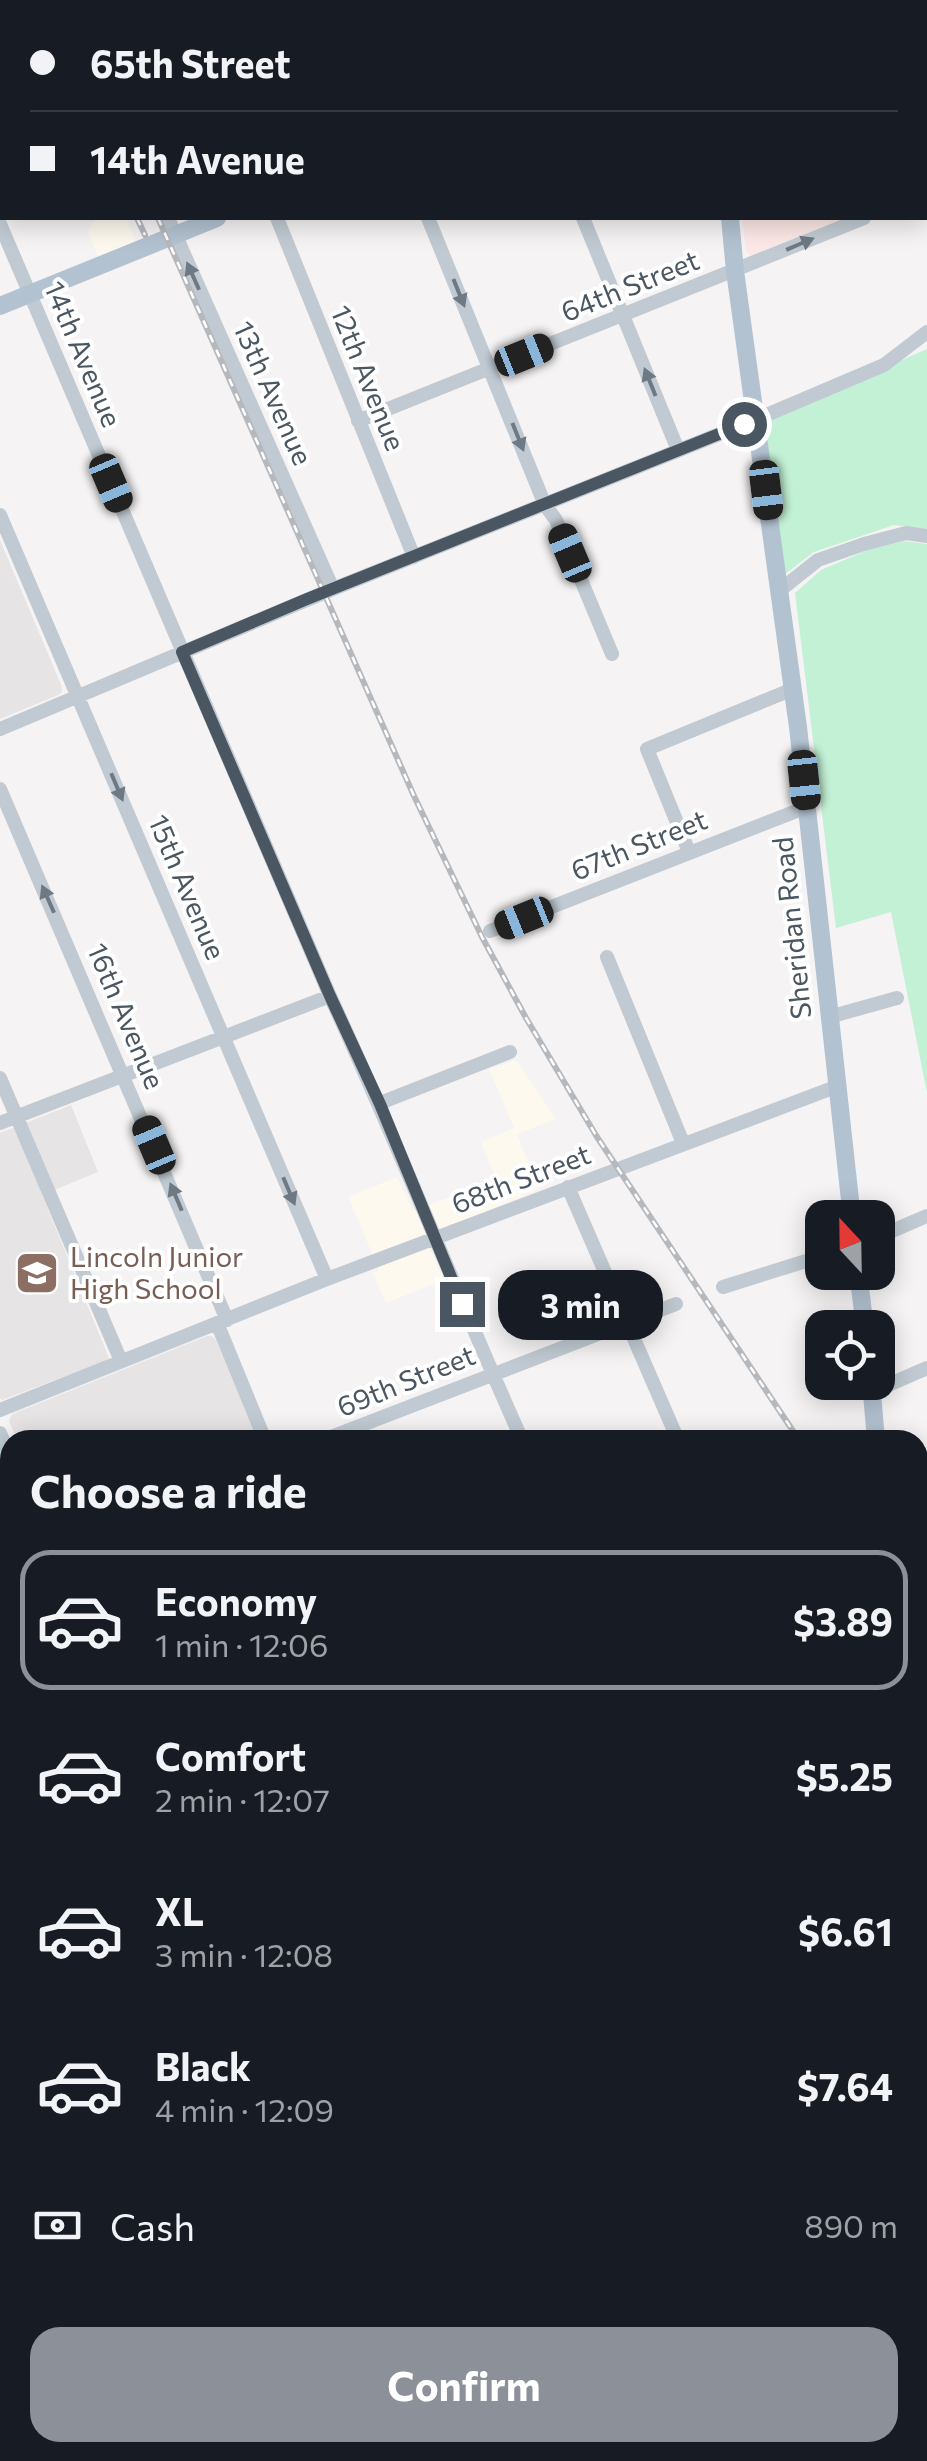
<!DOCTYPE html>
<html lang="en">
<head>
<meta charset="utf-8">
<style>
	:root { --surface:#171b24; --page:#242831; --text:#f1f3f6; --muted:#9ea1a6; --line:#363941; --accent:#8c9099 }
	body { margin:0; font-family:Commissioner,sans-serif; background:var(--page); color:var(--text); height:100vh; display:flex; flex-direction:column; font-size:38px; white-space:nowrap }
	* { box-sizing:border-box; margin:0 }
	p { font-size:32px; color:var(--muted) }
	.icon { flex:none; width:55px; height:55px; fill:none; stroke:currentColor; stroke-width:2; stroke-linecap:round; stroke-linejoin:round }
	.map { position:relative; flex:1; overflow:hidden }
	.drawer { position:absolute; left:0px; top:1430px; width:928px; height:1032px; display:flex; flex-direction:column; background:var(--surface); border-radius:30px 30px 0 0; box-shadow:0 5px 25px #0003 }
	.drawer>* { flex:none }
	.banner { position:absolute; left:0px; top:0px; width:928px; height:220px; box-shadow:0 5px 25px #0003; display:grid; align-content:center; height:220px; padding:0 30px; background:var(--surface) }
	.needle { width:65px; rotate:338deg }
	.controls { position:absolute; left:805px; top:1200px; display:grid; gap:20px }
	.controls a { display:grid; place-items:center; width:90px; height:90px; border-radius:20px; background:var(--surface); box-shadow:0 5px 25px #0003; font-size:50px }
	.end { position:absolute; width:45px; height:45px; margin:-22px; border:12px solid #4a5661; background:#fff; box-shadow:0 0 0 5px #fff }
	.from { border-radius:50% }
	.bubble { position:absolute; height:70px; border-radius:30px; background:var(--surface); box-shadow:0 5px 25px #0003; font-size:32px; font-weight:700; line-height:70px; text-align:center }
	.car { position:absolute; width:30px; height:60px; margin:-30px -15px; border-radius:12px; box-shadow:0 0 8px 2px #0007; background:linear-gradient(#222 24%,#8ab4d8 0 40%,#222 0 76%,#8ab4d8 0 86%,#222 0) }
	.banner b { display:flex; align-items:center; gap:35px; height:95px; font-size:38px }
	.banner b+b { border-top:2px solid var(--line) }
	.banner i { width:25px; height:25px; background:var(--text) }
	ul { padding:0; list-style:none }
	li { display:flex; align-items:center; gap:30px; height:140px; margin:0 20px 15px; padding:0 10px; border:5px solid transparent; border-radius:30px }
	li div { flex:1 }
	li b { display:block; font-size:38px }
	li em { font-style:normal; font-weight:700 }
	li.active { border-color:var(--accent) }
	li>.icon { width:90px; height:90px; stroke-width:1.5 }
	h2 { padding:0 30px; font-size:45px; line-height:120px }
	.pay { display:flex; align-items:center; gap:25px; height:110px; padding:0 30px; font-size:38px }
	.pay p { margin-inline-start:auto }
	.button { display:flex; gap:20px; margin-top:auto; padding:20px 30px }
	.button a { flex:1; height:115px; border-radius:30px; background:var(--accent); color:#fff; font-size:40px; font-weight:700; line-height:115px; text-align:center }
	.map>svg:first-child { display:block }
	.commercial { fill:#fdf9ef }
	.education { fill:#e6e4e5 }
	.medical { fill:#fce8e6 }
	.green { fill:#c3f1d5 }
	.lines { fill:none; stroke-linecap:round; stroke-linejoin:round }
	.minor { stroke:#c1cad2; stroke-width:14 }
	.major { stroke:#b3c2d1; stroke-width:18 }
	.rail-casing { stroke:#b5b8bd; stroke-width:6 }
	.rail { stroke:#fff; stroke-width:2.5; stroke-dasharray:8; stroke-linecap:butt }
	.oneway { fill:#6e7983 }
	.route { stroke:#4a5661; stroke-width:12 }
	.labels { text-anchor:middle; stroke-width:8; stroke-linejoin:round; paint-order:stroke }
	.street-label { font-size:28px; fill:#4a5661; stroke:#fff }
	.education-label { font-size:28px; fill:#785e54; stroke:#fff; text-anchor:start }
</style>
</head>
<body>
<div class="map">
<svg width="927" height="2461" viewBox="0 0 927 2461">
	<rect width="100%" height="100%" fill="#f5f3f3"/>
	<path class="commercial" d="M96,218H126L137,244L99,259L88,232Z
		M516,1060L556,1119L517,1134L539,1189L425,1237L444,1280L386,1303L373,1273L379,1270L348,1197L397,1177L413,1211L496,1179L481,1142L514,1128L489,1069Z
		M921,2063L927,2077V2209L918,2187V2065Z"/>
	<path class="education" d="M0,540L62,687V692L58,695L0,719Z
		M71,1105L98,1172L42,1195L109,1358L106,1361L2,1400L0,1398V1133Z
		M207,1336H212L216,1340L258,1440H17L9,1421L12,1414Z"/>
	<path class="medical" d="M658,0H927V183L925,184V2H659Z
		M742,218H845L750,256L746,251Z"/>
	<path class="green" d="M927,349V529L894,525L814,552L785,574L763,421Z
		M904,541L927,544V1093L891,912L836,928L795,593L821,570L868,550Z
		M0,1442L10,1465V2188L0,2164Z"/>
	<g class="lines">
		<path class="minor" d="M73,0L74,2
			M188,0L189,2
			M340,0L341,2
			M494,0L495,2
			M355,2L361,0
			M925,192L927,191
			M168,218L333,589
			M277,218L414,557
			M428,218L545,505L556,520L612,654
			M583,218L678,450
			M0,224L330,996C398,1143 456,1293 522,1440
			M358,421L864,218
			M0,515L327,1279
			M779,591L818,560L864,544L906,533L927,536
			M0,729L333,589L757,419L884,365L927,332
			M0,789L227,1320
			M689,852L647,749L793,689
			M490,931L807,807
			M607,957L683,1143
			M829,1017L897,998
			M0,1078L121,1361
			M380,1103L510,1052
			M0,1123L330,996
			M568,1187L678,1440
			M878,1237L927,1216
			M723,1287L822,1256
			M217,1323L265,1440
			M872,1392L927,1368
			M0,1410L327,1279L838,1086
			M0,1433L10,1456
			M323,1440L676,1304
			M918,1490L927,1487
			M918,1574L927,1586
			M918,1700L927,1706
			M918,2050L927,2046
			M0,2177L10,2201
			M0,2264L10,2261
			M918,2339L927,2335
			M918,2355L927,2377
			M0,2408L10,2404
			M118,2452L122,2461
			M293,2452L296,2461
			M440,2452L444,2461
			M600,2452L603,2461
			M703,2452L706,2461
			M827,2452L831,2461
			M615,2461L636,2452"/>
		<path class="major" d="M646,0L647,2
			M730,218L735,271L798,727L852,1218
			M0,306L217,218
			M858,1272L865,1328
			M871,1382L876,1440
			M918,1727L927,1725
			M918,1898L927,1980"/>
		<g class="rail-casing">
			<path id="rail" d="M41,0L42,2
				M62,0L63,2
				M137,218L145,235
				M158,218L414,796L482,937L526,1018L597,1137L799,1440
				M918,1630L927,1644"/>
		</g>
		<use href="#rail" class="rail"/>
	</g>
	<defs><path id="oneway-solid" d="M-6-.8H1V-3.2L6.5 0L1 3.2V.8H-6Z" transform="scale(2.5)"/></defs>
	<g class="oneway">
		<use href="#oneway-solid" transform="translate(800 244) rotate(-23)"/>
		<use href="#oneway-solid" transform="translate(193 276) rotate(-114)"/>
		<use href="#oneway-solid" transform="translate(459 293) rotate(68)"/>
		<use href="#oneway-solid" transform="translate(650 382) rotate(-112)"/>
		<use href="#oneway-solid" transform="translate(518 437) rotate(68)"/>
		<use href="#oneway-solid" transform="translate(117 787) rotate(67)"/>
		<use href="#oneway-solid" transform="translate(48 899) rotate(-114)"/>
		<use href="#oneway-solid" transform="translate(289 1191) rotate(67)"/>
		<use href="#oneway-solid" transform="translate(176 1197) rotate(-113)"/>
	</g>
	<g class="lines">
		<path class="route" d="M462,1304L380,1104L330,996L182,652L307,599L744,424"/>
	</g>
	<defs>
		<g id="school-square" transform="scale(2.25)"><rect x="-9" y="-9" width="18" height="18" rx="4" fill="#8d6e63" stroke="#fff"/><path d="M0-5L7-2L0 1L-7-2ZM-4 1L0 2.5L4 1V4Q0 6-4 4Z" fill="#fff"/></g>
	</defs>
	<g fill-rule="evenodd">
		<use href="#school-square" x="37" y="1273"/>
	</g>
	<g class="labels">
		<g class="street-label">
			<text transform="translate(630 286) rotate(-22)" y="10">64th Street</text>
			<text transform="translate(83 354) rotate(67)" y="10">14th Avenue</text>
			<text transform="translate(368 378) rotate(68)" y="10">12th Avenue</text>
			<text transform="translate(273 393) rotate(66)" y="10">13th Avenue</text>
			<text transform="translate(639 845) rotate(-22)" y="10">67th Street</text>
			<text transform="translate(187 887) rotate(67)" y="10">15th Avenue</text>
			<text transform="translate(792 928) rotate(-96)" y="10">Sheridan Road</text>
			<text transform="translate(126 1016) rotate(67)" y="10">16th Avenue</text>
			<text transform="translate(521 1179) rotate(-21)" y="10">68th Street</text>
			<text transform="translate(406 1381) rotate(-22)" y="10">69th Street</text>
		</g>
		<g class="education-label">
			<text x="70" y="1267">Lincoln Junior<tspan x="70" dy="32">High School</tspan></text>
		</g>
	</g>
</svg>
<div class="controls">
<a><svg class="needle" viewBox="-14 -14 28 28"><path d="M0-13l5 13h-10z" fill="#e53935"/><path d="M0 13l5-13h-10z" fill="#9ea1a6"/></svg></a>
<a><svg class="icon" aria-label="locate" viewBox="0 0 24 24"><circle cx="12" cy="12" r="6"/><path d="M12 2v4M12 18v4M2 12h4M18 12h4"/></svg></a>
</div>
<i class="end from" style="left:744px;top:424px"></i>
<i class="end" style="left:462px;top:1304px"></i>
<div class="bubble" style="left:498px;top:1270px;width:165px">3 min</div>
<i class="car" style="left:524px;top:355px;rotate:68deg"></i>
<i class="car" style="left:111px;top:483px;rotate:157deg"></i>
<i class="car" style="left:766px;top:490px;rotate:173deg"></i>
<i class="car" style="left:570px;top:553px;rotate:337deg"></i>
<i class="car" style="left:804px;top:780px;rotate:174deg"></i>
<i class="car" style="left:524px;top:918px;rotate:248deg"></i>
<i class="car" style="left:154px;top:1145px;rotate:337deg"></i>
<div class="banner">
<b><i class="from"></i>65th Street</b>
<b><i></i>14th Avenue</b>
</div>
<section class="drawer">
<h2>Choose a ride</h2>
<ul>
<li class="active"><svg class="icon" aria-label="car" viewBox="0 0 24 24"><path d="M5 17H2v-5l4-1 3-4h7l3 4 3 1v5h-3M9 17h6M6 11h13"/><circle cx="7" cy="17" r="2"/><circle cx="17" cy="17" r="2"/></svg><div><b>Economy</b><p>1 min · 12:06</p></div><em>$3.89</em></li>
<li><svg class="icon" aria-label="car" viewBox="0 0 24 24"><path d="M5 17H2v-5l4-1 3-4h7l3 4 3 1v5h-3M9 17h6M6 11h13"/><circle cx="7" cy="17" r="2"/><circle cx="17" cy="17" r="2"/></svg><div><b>Comfort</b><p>2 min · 12:07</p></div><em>$5.25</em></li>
<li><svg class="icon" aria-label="car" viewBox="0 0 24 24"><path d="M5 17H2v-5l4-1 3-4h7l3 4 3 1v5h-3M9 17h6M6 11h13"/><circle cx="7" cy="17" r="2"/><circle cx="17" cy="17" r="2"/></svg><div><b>XL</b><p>3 min · 12:08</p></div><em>$6.61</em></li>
<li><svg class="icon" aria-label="car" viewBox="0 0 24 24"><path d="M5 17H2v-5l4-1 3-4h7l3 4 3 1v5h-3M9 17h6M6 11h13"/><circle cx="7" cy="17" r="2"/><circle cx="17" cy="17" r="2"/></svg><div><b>Black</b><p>4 min · 12:09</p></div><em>$7.64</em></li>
</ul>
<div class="pay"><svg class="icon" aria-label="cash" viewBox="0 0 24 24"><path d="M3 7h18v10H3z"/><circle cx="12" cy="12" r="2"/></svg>Cash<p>890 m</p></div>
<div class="button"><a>Confirm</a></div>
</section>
</div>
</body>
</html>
